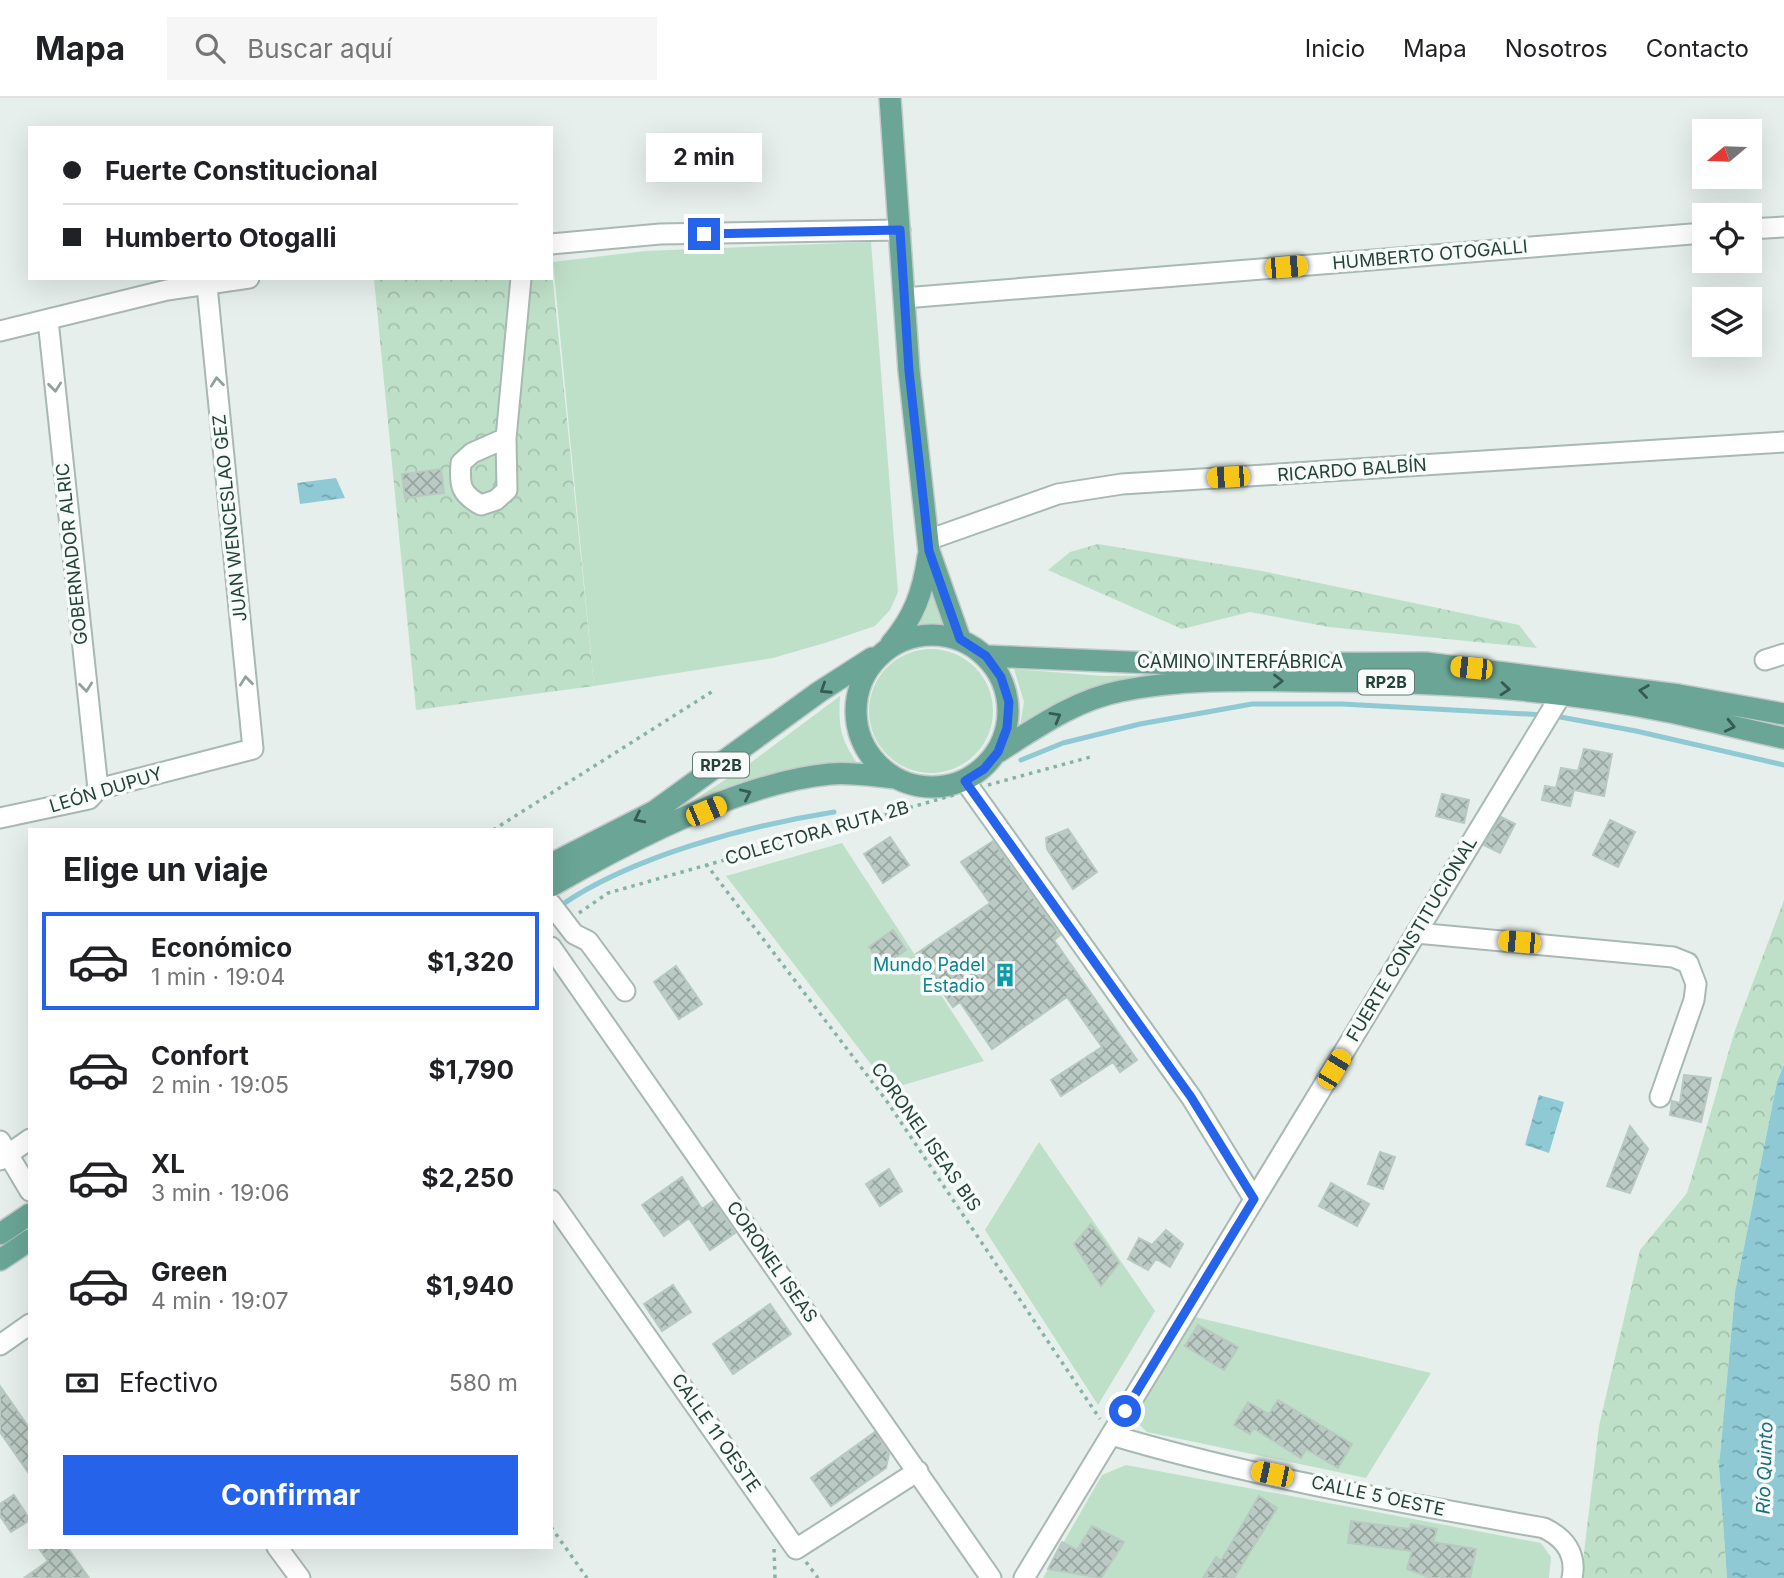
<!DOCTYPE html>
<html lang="es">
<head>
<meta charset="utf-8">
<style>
	:root { --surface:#fff; --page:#f6f6f6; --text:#202124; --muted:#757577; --line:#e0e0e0; --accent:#2563eb }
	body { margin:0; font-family:Inter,sans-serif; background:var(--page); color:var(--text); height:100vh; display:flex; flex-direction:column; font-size:26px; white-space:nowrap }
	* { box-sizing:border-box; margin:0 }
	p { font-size:23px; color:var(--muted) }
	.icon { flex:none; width:38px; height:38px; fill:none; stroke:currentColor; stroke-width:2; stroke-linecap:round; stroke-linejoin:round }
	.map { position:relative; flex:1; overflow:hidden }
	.sheet { position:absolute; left:28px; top:730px; width:525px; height:721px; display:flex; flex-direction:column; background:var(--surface); border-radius:0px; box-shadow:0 7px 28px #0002 }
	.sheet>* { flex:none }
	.guide { position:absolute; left:28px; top:28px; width:525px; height:154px; border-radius:0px; box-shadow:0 7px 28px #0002; display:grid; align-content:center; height:154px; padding:0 35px; background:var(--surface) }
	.needle { width:46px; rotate:251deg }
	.buttons { position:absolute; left:1692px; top:21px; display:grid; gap:14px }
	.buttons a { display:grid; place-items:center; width:70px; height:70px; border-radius:0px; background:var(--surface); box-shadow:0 7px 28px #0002; font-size:35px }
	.end { position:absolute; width:32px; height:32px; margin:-16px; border:9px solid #2563eb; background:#fff; box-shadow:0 0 0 4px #fff }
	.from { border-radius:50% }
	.bubble { position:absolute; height:49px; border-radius:0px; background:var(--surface); box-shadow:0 7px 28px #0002; font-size:23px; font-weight:700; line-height:49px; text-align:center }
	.car { position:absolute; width:21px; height:42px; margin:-21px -10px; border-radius:9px; box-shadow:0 0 5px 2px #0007; background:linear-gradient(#f5c518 24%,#345 0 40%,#f5c518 0 76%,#345 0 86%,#f5c518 0) }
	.guide b { display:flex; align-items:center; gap:24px; height:66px; font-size:26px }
	.guide b+b { border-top:2px solid var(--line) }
	.guide i { width:18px; height:18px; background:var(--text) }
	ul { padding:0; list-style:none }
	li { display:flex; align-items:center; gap:21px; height:98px; margin:0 14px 10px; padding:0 21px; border:4px solid transparent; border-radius:0px }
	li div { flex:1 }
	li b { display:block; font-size:26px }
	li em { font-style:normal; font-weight:700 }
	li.current { border-color:var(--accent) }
	li>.icon { width:63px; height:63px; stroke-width:1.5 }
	h2 { padding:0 35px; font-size:32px; line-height:84px }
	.pay { display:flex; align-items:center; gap:18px; height:77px; padding:0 35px; font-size:26px }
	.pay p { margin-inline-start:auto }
	.primary-button { display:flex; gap:14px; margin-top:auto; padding:14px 35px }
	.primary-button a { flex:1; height:80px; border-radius:0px; background:var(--accent); color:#fff; font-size:28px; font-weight:700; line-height:80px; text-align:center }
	header { display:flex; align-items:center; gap:42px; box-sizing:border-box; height:98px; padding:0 35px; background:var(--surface); border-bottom:2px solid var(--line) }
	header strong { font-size:33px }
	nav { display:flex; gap:38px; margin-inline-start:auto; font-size:24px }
	.search { width:490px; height:63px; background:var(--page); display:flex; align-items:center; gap:18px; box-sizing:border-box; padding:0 24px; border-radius:0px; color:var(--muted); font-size:26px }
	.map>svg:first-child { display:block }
	.grass { fill:#bfe0c8 }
	.forest { fill:url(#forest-crowns) }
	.water { fill:url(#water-ripples) }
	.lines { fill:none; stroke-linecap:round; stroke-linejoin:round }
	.stream { stroke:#8ec9d4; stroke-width:5 }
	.building { fill:url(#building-cross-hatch); stroke:#b8c9c2; stroke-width:2 }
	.minor-casing { stroke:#a8b8b2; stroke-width:23 }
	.major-casing { stroke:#c2cac8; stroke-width:24 }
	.path { stroke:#86b3a5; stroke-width:3.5; stroke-dasharray:3.5 5; stroke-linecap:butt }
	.minor { stroke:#fff; stroke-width:19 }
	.major { stroke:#6aa596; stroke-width:21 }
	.oneway { stroke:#92a09c }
	.oneway2 { stroke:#365b51 }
	.route { stroke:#2563eb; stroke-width:9 }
	.labels { text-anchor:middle; stroke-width:7; stroke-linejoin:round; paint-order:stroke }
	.shield { fill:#f7fbf9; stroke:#637a73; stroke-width:2 }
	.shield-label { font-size:16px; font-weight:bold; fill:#24423a }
	.street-label { font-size:18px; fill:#24423a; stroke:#f7fbf9 }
	.culture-label { font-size:18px; fill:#0d838f; stroke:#f7fbf9; text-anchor:end }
	.water-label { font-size:19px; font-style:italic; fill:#1c6f80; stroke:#f7fbf9 }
</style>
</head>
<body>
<header>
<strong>Mapa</strong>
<div class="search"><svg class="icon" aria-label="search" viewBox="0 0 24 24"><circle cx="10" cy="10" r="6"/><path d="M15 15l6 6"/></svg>Buscar aquí</div>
<nav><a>Inicio</a><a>Mapa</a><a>Nosotros</a><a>Contacto</a></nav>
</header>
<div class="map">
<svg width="1784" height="1480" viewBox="0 0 1784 1480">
	<defs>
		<pattern id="forest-crowns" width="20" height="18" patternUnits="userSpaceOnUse" patternTransform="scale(1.75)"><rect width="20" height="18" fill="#bfe0c8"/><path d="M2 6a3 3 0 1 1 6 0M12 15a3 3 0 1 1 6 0" fill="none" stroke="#a4c1ad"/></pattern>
		<pattern id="water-ripples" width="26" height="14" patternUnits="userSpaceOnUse" patternTransform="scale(1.75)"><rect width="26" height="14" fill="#8ec9d4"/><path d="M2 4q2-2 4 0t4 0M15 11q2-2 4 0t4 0" fill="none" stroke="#74a5ad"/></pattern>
		<pattern id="building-cross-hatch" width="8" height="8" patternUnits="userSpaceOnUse" patternTransform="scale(1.75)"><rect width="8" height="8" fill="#bbcac4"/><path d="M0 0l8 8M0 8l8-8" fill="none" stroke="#98a6a0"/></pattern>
	</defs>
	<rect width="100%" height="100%" fill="#e6efeb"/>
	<path class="grass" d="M871,144L898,494L890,512L875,528L828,544L773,560L594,588L553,164L645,153Z
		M931,479L936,507L948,530L913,533Z
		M869 613a62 62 0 1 1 124 0a62 62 0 1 1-124 0Z
		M1014,571L1104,578L1300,575L1594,592L1784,627V632L1591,595L1169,582L1019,633L1024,604Z
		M840,598C838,630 841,642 859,668L589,754L688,706L745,669Z
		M842,745L984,963L890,991L726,778Z
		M1039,1044L1155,1213L1098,1307L985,1132Z
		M1195,1219L1431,1275L1366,1380L1147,1334L1133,1321Z
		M1126,1367L1541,1445L1551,1459L1549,1480H1043L1102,1377Z"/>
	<path class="forest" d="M551,164L594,588L416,612L374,181L551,180Z
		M1098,446L1262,473L1519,527L1537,550L1329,529L1250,514L1182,531L1048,472L1070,454Z
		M1784,802V965L1777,984L1735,1194L1719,1368L1727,1480H1581L1599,1328L1640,1152L1687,1095L1735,932Z"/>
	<path class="water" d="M336,380L345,400L300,406L297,385Z
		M1784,966V1480H1727L1719,1368L1735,1194L1777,984Z
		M1539,997L1564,1004L1549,1055L1525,1047Z"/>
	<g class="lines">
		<path class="stream" d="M1555,618L1636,633L1784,667
			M1021,662L1063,645L1140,626L1252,606H1342L1545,617
			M560,808C632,758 747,728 834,714"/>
	</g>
	<path class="building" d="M441,371L444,395L405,400L402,376Z
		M1584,651L1612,656L1604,698L1574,692L1570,708L1542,702L1545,688L1556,690L1561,670L1578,673Z
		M1442,696L1469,702L1464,725L1436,718Z
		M1501,719L1515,726L1500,755L1484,747Z
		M1610,722L1635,734L1618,769L1593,757Z
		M1068,731L1097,774L1073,791L1047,751L1046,740Z
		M890,739L909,767L883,785L864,756Z
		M993,743L1060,837L1054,842L1137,962L1120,974L1113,964L1061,998L1051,982L1102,949L1067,899L992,951L960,904L953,909L916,856L990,805L961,764Z
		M893,832L906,852L882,869L869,849Z
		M676,868L702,906L679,921L654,884Z
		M1684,977L1711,980L1701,1024L1670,1017L1672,1003L1680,1005Z
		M1630,1028L1648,1051L1630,1095L1607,1088Z
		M1380,1054L1395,1059L1383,1091L1368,1086Z
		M889,1071L902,1093L880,1108L866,1086Z
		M682,1079L702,1111L713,1103L735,1135L710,1152L689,1120L664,1138L642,1107Z
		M1331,1085L1369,1106L1357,1128L1319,1108Z
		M1091,1126L1119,1165L1101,1188L1074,1146Z
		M1166,1132L1183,1146L1170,1169L1156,1161L1148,1172L1128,1161L1139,1140L1152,1147Z
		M673,1187L691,1214L662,1233L644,1206Z
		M770,1206L791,1236L733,1276L713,1246Z
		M1198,1227L1238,1249L1224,1272L1185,1248Z
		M0,1288L30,1331V1377L0,1334Z
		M1278,1302L1352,1346L1338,1370L1306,1351L1301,1360L1253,1330L1250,1336L1234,1327L1248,1304L1269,1316Z
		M875,1334L889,1356L886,1370L831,1408L811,1380Z
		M14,1397L30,1422L11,1434L0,1418V1406Z
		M1259,1398L1277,1410L1234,1480H1203L1216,1459L1221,1463Z
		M1351,1423L1409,1431L1411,1426L1437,1431L1433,1444L1476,1451L1470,1480H1432L1407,1471L1412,1453L1348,1445Z
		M1092,1428L1124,1444L1101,1480L1048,1471L1062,1444L1077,1452Z
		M38,1449H67L89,1480H24L48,1463Z"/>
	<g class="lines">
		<g class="minor-casing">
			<path id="minor" d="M1750,131L1784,129
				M551,146L660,136L900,132
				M904,200L1704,135
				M48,222L98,691
				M0,233L167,192L249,180
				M506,340L472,355L461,365C459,388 461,396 481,407L496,402L507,392L506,340L521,180
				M928,442L1058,396L1122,386L1784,344
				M1765,562L1784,556
				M965,683L1191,999L1254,1101
				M0,720L89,701L98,691L253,651L207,188
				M551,806L574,836L588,843L625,893
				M1416,835L1673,859L1688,865L1696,886L1694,902L1660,999
				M551,849L991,1480
				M0,1043L30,1093
				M0,1062L30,1041
				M551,1102L796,1451L918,1373
				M0,1247L30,1226
				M1111,1337C1252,1379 1399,1404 1544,1430C1565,1440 1577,1456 1572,1480
				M277,1449L300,1480
				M1024,1480L1561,597"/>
		</g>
		<g class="major-casing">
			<path id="major" d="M890,0L909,273L929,453L960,541
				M856 613a76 76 0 1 1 152 0a76 76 0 1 1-152 0Z
				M891,546C914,519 923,494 928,459
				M986,558L1176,566L1426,565L1679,597L1784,616
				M998,654C1036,630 1075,602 1121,593C1179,581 1242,582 1301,583C1424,583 1549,589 1670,614C1708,622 1746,632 1784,640
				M551,766L655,713L819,594L872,560
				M551,788C627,744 743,684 830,676C851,674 874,678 895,680
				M0,1136L30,1116
				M0,1162L30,1142"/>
		</g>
		<path class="path" d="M988,687L1094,658
			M493,732L713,593
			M706,766L886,1002L1100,1321
			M579,815L608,795L954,697
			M551,1429L587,1480
			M774,1451L775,1480
			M806,1464L818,1480"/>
		<use href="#minor" class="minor"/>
		<use href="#major" class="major"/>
	</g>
	<defs><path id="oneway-chevron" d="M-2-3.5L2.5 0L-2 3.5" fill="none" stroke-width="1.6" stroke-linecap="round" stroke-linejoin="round" transform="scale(1.75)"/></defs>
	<g class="oneway">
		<use href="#oneway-chevron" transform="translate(217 284) rotate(-96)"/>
		<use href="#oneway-chevron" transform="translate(55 289) rotate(84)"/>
		<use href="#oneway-chevron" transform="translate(246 583) rotate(-96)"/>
		<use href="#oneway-chevron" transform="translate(86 589) rotate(84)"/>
	</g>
	<g class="oneway2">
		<use href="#oneway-chevron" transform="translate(1278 583)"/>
		<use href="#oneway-chevron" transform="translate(825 591) rotate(147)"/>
		<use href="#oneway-chevron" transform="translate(1505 591) rotate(5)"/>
		<use href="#oneway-chevron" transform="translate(1644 593) rotate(-172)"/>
		<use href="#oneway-chevron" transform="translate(1056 619) rotate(-30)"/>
		<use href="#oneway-chevron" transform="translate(1730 628) rotate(13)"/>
		<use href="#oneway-chevron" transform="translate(746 696) rotate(-25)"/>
		<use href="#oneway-chevron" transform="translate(639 720) rotate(154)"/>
	</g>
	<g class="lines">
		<path class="route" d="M704,136L900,132L909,273L929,453L960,541L986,558L1001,579L1009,604L1007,630L998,654L984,671L965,683L1191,999L1254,1101L1125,1313"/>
	</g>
	<defs>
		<g id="building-bare" transform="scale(1.89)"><path d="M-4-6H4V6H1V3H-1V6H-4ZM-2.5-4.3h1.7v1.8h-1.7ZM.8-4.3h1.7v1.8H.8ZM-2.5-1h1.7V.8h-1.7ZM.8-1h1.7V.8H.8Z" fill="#0f9aa8" stroke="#f7fbf9" stroke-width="2.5" paint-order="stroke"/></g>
	</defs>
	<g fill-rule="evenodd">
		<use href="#building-bare" x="1005" y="877"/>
	</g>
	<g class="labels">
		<g class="shield">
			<rect x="1358" y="571.5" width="56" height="25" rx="5"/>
			<rect x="693" y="654.5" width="56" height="25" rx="5"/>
		</g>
		<g class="shield-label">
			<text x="1386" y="590">RP2B</text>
			<text x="721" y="673">RP2B</text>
		</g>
		<g class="street-label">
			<text transform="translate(1430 157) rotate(-5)" y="6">HUMBERTO OTOGALLI</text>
			<text transform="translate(1352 372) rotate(-4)" y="6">RICARDO BALBÍN</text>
			<text transform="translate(230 420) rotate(-96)" y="6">JUAN WENCESLAO GEZ</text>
			<text transform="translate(72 456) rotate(-96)" y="6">GOBERNADOR ALRIC</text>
			<text x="1240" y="570">CAMINO INTERFÁBRICA</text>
			<text transform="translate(106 692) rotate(-17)" y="6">LEÓN DUPUY</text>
			<text transform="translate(817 735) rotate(-16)" y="6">COLECTORA RUTA 2B</text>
			<text transform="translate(1412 841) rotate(-59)" y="6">FUERTE CONSTITUCIONAL</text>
			<text transform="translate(926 1039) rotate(55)" y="6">CORONEL ISEAS BIS</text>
			<text transform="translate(772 1164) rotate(55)" y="6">CORONEL ISEAS</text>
			<text transform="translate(716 1335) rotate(55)" y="6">CALLE 11 OESTE</text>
			<text transform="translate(1378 1398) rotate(12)" y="6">CALLE 5 OESTE</text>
		</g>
		<g class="culture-label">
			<text x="985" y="873">Mundo Padel<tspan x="985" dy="21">Estadio</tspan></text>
		</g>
		<g class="water-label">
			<text transform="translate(1764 1370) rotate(-88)" y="7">Río Quinto</text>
		</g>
	</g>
</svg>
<div class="buttons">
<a><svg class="needle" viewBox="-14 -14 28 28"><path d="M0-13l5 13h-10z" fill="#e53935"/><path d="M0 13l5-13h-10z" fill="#757577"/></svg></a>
<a><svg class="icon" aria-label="locate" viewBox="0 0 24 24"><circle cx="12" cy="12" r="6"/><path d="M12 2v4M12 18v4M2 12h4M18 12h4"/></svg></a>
<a><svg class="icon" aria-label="layers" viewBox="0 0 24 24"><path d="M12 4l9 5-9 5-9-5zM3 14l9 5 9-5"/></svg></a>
</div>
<i class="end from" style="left:1125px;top:1313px"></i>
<i class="end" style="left:704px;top:136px"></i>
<div class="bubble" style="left:646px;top:35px;width:116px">2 min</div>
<i class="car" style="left:1286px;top:169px;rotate:85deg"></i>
<i class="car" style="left:1228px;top:379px;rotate:267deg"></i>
<i class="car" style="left:1471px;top:570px;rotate:276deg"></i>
<i class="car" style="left:706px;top:713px;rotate:67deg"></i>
<i class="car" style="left:1519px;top:844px;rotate:275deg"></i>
<i class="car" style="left:1334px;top:971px;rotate:31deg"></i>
<i class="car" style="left:1272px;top:1376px;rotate:282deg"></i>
<div class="guide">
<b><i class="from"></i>Fuerte Constitucional</b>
<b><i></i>Humberto Otogalli</b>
</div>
<section class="sheet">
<h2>Elige un viaje</h2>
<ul>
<li class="current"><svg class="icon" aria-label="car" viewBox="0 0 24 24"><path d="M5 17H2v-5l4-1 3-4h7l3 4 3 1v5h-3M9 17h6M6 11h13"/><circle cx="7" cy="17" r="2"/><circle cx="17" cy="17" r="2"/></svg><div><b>Económico</b><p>1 min · 19:04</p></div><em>$1,320</em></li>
<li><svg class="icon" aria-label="car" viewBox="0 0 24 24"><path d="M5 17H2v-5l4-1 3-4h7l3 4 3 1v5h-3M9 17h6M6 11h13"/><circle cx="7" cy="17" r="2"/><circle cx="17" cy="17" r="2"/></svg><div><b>Confort</b><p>2 min · 19:05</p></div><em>$1,790</em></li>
<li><svg class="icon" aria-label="car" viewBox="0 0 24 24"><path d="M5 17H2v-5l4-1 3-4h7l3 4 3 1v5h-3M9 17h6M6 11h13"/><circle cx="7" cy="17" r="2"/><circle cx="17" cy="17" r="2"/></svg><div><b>XL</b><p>3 min · 19:06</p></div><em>$2,250</em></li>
<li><svg class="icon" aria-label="car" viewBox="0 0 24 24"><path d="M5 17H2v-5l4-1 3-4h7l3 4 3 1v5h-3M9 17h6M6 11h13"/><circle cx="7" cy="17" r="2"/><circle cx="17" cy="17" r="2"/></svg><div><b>Green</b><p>4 min · 19:07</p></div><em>$1,940</em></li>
</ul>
<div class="pay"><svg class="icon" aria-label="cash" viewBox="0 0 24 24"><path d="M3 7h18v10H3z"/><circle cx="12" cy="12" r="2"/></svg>Efectivo<p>580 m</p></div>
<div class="primary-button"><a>Confirmar</a></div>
</section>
</div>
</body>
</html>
